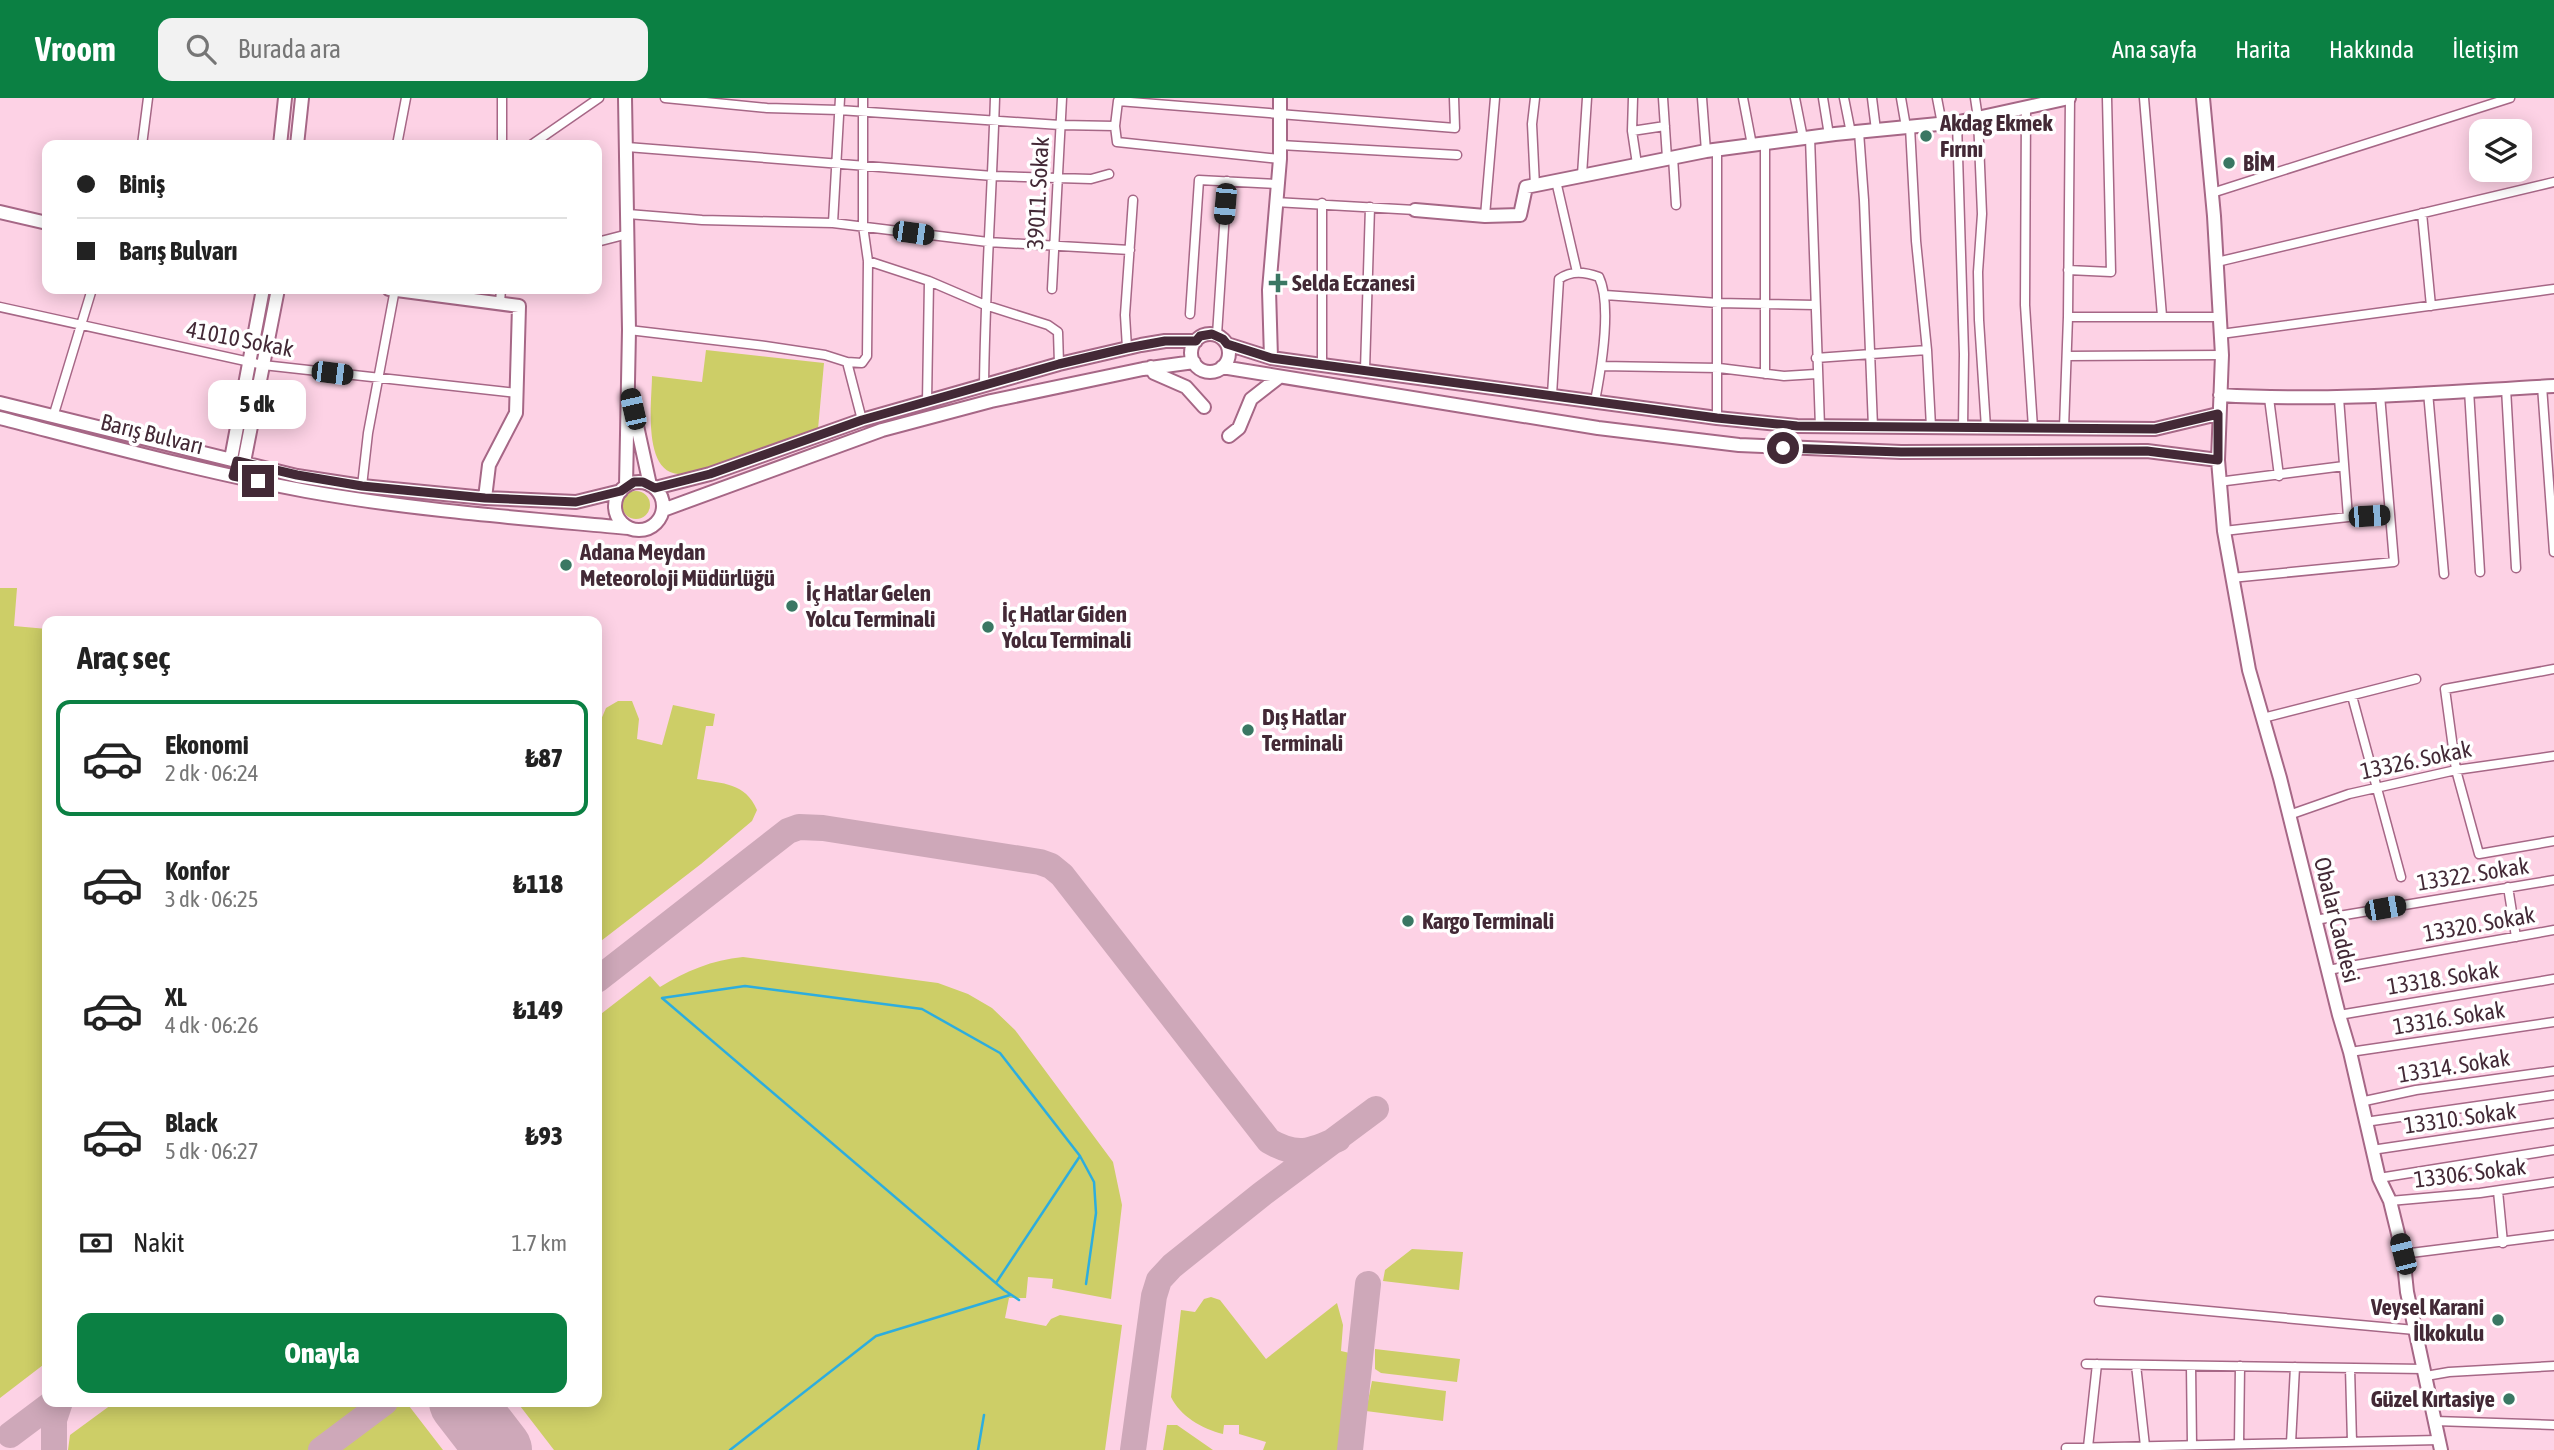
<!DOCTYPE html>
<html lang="tr">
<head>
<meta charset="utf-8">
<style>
	:root { --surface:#fff; --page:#f2f2f2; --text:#222; --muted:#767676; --line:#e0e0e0; --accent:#0b8043 }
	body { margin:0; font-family:"Asap Condensed",sans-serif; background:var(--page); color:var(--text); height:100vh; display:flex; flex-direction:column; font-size:26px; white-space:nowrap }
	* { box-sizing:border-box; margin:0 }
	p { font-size:23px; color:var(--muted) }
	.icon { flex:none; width:38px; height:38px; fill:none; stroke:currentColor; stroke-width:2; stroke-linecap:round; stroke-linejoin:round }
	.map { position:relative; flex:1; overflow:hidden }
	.panel { position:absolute; left:42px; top:518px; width:560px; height:791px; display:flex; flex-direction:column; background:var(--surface); border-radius:14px; box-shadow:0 4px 18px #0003 }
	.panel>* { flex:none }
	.banner { position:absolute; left:42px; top:42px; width:560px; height:154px; border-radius:14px; box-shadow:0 4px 18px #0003; display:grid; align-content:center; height:154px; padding:0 35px; background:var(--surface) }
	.buttons { position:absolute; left:2469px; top:21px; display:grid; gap:14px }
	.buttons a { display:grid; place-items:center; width:63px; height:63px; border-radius:14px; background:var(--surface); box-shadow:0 4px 18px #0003; font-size:35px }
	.end { position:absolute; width:32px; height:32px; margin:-16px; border:9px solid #432936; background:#fff; box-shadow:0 0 0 4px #fff }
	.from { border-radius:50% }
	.bubble { position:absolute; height:49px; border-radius:14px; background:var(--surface); box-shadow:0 4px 18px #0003; font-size:23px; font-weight:800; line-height:49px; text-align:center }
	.car { position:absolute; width:21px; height:42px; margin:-21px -10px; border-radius:9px; box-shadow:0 0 5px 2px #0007; background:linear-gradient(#222 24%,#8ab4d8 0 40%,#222 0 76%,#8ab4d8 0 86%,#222 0) }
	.banner b { display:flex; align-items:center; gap:24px; height:66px; font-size:26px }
	.banner b+b { border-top:2px solid var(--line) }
	.banner i { width:18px; height:18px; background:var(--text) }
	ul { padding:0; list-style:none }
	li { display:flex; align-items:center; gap:21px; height:116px; margin:0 14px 10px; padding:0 21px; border:4px solid transparent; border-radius:14px }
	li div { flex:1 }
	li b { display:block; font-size:26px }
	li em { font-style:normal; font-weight:800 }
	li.current { border-color:var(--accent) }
	li>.icon { width:63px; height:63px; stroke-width:1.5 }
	h2 { padding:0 35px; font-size:32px; line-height:84px }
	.pay { display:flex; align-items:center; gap:18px; height:77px; padding:0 35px; font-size:26px }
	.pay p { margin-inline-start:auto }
	.button { display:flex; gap:14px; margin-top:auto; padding:14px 35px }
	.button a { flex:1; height:80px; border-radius:14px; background:var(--accent); color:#fff; font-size:28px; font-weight:800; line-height:80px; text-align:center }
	header { display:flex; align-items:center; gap:42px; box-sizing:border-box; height:98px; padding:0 35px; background:var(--accent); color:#fff }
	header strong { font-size:33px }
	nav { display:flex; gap:38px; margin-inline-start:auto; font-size:24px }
	.search { width:490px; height:63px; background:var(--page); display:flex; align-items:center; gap:18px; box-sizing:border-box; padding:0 24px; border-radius:14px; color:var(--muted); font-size:26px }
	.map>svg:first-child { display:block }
	.green { fill:#cdce67 }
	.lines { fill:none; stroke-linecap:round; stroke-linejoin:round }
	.stream { stroke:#2dadde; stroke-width:2.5 }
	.taxiway { stroke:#cea8b9; stroke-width:26 }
	.runway { stroke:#cea8b9; stroke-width:66 }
	.street-casing { stroke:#a66786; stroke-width:11 }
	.secondary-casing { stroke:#a66786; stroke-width:16 }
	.street { stroke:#fff; stroke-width:8 }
	.secondary { stroke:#fff; stroke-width:12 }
	.route { stroke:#432936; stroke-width:9 }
	.poi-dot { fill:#3a7763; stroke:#fff; stroke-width:2.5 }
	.labels { text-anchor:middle; stroke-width:7; stroke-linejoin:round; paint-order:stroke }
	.poi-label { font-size:23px; font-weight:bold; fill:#432936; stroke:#fff; text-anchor:start }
	.street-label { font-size:23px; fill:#432936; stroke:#fff }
</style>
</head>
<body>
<header>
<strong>Vroom</strong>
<div class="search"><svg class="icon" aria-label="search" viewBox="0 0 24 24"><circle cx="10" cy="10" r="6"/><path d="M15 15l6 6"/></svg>Burada ara</div>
<nav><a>Ana sayfa</a><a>Harita</a><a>Hakkında</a><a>İletişim</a></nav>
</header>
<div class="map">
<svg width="2554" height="1352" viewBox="0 0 2554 1352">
	<rect width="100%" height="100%" fill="#fdd2e5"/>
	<path class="green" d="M706,252L824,265L818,331L695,374C690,374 684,376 678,376C642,373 652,302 652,278L702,284Z
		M622 407a14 14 0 1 1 28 0a14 14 0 1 1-28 0Z
		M0,490H17L14,528L47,531V1264L0,1300Z
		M618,603H632L639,621L637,641L662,647L673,607L715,616L713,628H706L697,681C723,686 745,684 757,712L752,723L701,766L597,846V631L606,610Z
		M743,859L938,885L968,896L992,910L1015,932L1113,1064L1122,1107L1111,1201L1052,1190L1053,1181L1028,1179L1026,1200H1009L1005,1220L1046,1228L1051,1221L1060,1217L1122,1227L1105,1352H554L517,1304H597V919L650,878L660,889C686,873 712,862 743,859Z
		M1412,1151L1463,1154L1459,1192L1383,1183L1385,1172Z
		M1211,1199L1220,1202L1266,1261L1337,1205L1343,1227L1341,1253L1354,1256L1339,1352H1263L1266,1344L1239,1336V1327H1224L1223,1336C1202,1331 1180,1318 1171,1299L1181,1212L1195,1214L1204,1201Z
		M1375,1251L1460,1261L1457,1284L1381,1275L1375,1271Z
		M1372,1283L1446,1293L1443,1323L1366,1313Z
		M115,1304H376L310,1352H68L70,1337Z
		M406,1304L443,1352H329L393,1305Z
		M1167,1327H1177L1213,1352H1163Z"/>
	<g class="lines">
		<path class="stream" d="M996,1185L1080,1058L1094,1084L1096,1115L1086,1186
			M1019,1202L1004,1192L662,900L745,888L922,911L1000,955L1080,1058
			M730,1352L876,1238L1010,1197
			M978,1352L984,1317"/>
		<path class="taxiway" d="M597,882L788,733L799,729L823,730L1040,764L1051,768L1062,777L1269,1043C1297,1059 1310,1054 1338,1041
			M10,1337L54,1304
			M54,1352V1322L60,1304
			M321,1352L385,1304
			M1133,1352L1154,1198L1159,1182L1172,1168L1262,1096L1376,1011
			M1350,1352L1368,1186"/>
		<path class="runway" d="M462,1304L499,1352"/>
		<g class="street-casing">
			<path id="street" d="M665,0L767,10L839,12L1060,27L1115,28L1117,44L1280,61
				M1633,0L1632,33L1637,66
				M1663,0L1667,60
				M1702,0L1706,53
				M1743,0L1752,47
				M1795,0L1803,40
				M1823,0L1829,37
				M1844,0L1851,35
				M1872,0L1876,32
				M1901,0L1906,29
				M1937,0L1942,26
				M1975,0L1978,20L1982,116L1978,174L1979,222L1986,330
				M2144,0L2162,218
				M2026,9L2025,207L2033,330
				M1957,24L1964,256L1963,330
				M1115,28L1118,3L1455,30L1454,0
				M1910,29L1916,143L1927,252L1931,329
				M1632,33L1665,28
				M1859,34L1864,102L1873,329
				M1810,39L1820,329
				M1765,45V276
				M142,47L148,0
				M397,47L406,0
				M502,47V0
				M531,47L599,0
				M1280,47L1457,57
				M627,49L993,78L1091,81L1109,76
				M1673,59L1676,107
				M1582,77L1587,0
				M1556,83L1577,174
				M1535,88L1532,26L1535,0
				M2212,95L2510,0
				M1275,104L1415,112
				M1322,105V267
				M2422,115L2431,208
				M628,116L702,122L833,125L988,144L1130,152
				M1485,118L1495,0
				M833,125L840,0
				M597,144L628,136
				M868,163L929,183L985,207L1048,227L1058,234L1059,266
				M2217,164L2554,84
				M2068,172L2111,174L2107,0
				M1052,191L1062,0
				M1605,197L1718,205L1815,207
				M500,205L501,191
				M0,209L263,267L517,295
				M1190,216L1199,82L1277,86
				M2068,219H2220
				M629,232L765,248L825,257L847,264L862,265L867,258L868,163L863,128V0
				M2221,236L2554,191
				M1217,237L1227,83
				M1127,250L1125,217L1133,102
				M2067,258L2222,257
				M1816,260L1927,252
				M847,264L862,322
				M1601,268L1719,270L1784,278L1816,276
				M1365,272L1370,109
				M984,288C985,192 992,96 995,0
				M2542,288L2554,454
				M2506,290L2516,470
				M2469,292L2480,474
				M2428,294L2444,476
				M1552,297L1559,181C1572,172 1585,174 1599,179C1612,207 1601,272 1595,303
				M2269,300L2279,378
				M927,304L929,183
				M53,319L92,191
				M1717,320V51
				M2064,330L2068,219L2070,0
				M2218,384L2344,368
				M362,388L368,335L395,191
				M2348,419L2390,416
				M2224,433L2348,419L2339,300
				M2231,480L2394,464L2380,297
				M2554,571L2445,591L2456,672L2479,756L2554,743
				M2352,598L2401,779
				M2263,620L2416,581
				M2289,717L2349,696L2456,672L2554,658
				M2508,789L2516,839
				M2315,822L2554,782
				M2328,872L2554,832
				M2339,917L2554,881
				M2350,954L2554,924
				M2360,1004L2416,992L2554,973
				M2365,1024L2554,997
				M2372,1052L2554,1025
				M2379,1080L2554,1052
				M2498,1093L2503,1145
				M2390,1103L2480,1095L2554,1084
				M2403,1156L2554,1137
				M2099,1203L2415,1232
				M2086,1266L2424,1271
				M2136,1267L2145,1348
				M2191,1268L2192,1347
				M2350,1270L2352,1344
				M2426,1278L2449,1274L2554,1268
				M2435,1323L2554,1327
				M2291,1345L2295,1269
				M2239,1346L2240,1268
				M2088,1349L2097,1266
				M2066,1350L2439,1342"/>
		</g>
		<g class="secondary-casing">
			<path id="secondary" d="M625,0L629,232L626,388
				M2203,0L2214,118L2222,257L2218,362L2224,433L2249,572L2280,680L2339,917L2350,954L2379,1080L2390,1103L2403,1156L2407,1194L2441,1352
				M280,47L285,0
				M297,47L302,0
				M1415,112L1485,118L1520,117L1526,89L1706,53L1835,36L1959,24L2069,0
				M0,114L47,125
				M389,191L519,208L516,315L489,367L485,400
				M1191 255a19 19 0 1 1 38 0a19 19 0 1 1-38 0Z
				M1227,246L1271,260L1322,267L1717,320L1797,328L2155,331L2218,316
				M1271,260L1269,192L1280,61V0
				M1151,269L1154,275L1186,289L1204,309
				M1222,269L1598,330L1739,347L1901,354L2147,353L2218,362
				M2220,297C2331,304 2443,294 2554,288
				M0,305L297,378L362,388L485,400L576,404L621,393
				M632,305L650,387
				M0,320C101,346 203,374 306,393C412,412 521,420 629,430
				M1229,338L1239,330L1251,301L1278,280
				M231,361L263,191
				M244,364L278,191
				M615 408a24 24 0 1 1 48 0a24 24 0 1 1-48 0Z
				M655,390L710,376L862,322L1059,266L1141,247L1165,243H1196
				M663,412L882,332L991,303L1143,271L1194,264"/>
		</g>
		<use href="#street" class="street"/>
		<use href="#secondary" class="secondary"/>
	</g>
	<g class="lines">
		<path class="route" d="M258,383L233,378L237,363L297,377L362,388L485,400L576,404L621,393L634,384H643L655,390L710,376L862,322L1059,266L1127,250L1165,243H1196L1200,238L1212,236L1223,241L1227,246L1271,260L1717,320L1797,328L2155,331L2218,316V362L2147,353L1901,354L1783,350"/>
	</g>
	<g class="poi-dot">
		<circle cx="1926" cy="38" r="7"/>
		<circle cx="2229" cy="65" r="7"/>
		<path d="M1274.5 174.5h7v7h7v7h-7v7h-7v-7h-7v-7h7z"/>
		<circle cx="566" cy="467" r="7"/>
		<circle cx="792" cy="508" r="7"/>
		<circle cx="988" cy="529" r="7"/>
		<circle cx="1248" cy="632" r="7"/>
		<circle cx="1408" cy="823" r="7"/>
		<circle cx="2498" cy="1222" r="7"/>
		<circle cx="2509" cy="1301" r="7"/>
	</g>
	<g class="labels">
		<g class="poi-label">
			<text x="1940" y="33">Akdag Ekmek<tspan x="1940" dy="26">Fırını</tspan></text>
			<text x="2243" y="73">BİM</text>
			<text x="1292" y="193">Selda Eczanesi</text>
			<text x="580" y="462">Adana Meydan<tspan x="580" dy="26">Meteoroloji Müdürlüğü</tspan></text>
			<text x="806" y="503">İç Hatlar Gelen<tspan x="806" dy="26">Yolcu Terminali</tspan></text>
			<text x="1002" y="524">İç Hatlar Giden<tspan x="1002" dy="26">Yolcu Terminali</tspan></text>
			<text x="1262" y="627">Dış Hatlar<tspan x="1262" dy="26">Terminali</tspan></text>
			<text x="1422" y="831">Kargo Terminali</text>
			<text x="2484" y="1217" text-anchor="end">Veysel Karani<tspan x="2484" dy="26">İlkokulu</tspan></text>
			<text x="2495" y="1309" text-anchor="end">Güzel Kırtasiye</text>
		</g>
		<g class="street-label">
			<text transform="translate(1038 95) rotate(-87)" y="8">39011. Sokak</text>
			<text transform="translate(240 241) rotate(11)" y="8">41010 Sokak</text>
			<text transform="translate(152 336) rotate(14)" y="8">Barış Bulvarı</text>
			<text transform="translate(2416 662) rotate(-12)" y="8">13326. Sokak</text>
			<text transform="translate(2473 776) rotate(-9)" y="8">13322. Sokak</text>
			<text transform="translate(2337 822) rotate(76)" y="8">Obalar Caddesi</text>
			<text transform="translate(2479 826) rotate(-10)" y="8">13320. Sokak</text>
			<text transform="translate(2443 880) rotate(-9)" y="8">13318. Sokak</text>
			<text transform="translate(2449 920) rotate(-9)" y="8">13316. Sokak</text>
			<text transform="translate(2454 968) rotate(-9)" y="8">13314. Sokak</text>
			<text transform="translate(2460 1020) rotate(-8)" y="8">13310. Sokak</text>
			<text transform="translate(2470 1075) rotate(-7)" y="8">13306. Sokak</text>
		</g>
	</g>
</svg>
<div class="buttons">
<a><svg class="icon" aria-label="layers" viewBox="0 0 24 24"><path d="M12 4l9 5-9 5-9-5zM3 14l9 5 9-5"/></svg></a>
</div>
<i class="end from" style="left:1783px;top:350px"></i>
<i class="end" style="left:258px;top:383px"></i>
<div class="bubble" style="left:208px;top:282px;width:98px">5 dk</div>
<i class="car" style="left:1225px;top:106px;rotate:185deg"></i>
<i class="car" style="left:913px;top:135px;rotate:98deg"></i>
<i class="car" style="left:332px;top:275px;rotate:97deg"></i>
<i class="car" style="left:633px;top:311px;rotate:347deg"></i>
<i class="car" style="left:2369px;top:418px;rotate:86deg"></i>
<i class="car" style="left:2385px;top:810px;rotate:80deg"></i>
<i class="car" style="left:2403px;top:1156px;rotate:346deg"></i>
<div class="banner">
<b><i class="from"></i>Biniş</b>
<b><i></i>Barış Bulvarı</b>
</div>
<section class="panel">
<h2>Araç seç</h2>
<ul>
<li class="current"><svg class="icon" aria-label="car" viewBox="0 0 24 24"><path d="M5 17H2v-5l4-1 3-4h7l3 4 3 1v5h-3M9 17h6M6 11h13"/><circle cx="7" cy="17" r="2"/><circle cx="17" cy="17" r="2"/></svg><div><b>Ekonomi</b><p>2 dk · 06:24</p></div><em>₺87</em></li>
<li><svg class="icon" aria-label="car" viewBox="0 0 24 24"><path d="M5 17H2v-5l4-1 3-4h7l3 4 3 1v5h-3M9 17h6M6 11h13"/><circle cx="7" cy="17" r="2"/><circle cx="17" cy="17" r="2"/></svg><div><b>Konfor</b><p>3 dk · 06:25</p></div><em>₺118</em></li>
<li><svg class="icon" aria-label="car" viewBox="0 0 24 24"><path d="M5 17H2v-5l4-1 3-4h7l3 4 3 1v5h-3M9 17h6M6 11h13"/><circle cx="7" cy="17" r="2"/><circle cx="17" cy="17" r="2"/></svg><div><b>XL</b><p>4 dk · 06:26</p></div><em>₺149</em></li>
<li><svg class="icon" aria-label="car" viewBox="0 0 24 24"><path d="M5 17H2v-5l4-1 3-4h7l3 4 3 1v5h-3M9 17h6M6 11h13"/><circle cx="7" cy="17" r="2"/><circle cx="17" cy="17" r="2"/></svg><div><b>Black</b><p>5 dk · 06:27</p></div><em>₺93</em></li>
</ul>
<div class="pay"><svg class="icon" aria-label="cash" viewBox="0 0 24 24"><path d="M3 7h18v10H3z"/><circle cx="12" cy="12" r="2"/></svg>Nakit<p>1.7 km</p></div>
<div class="button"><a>Onayla</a></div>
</section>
</div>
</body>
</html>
